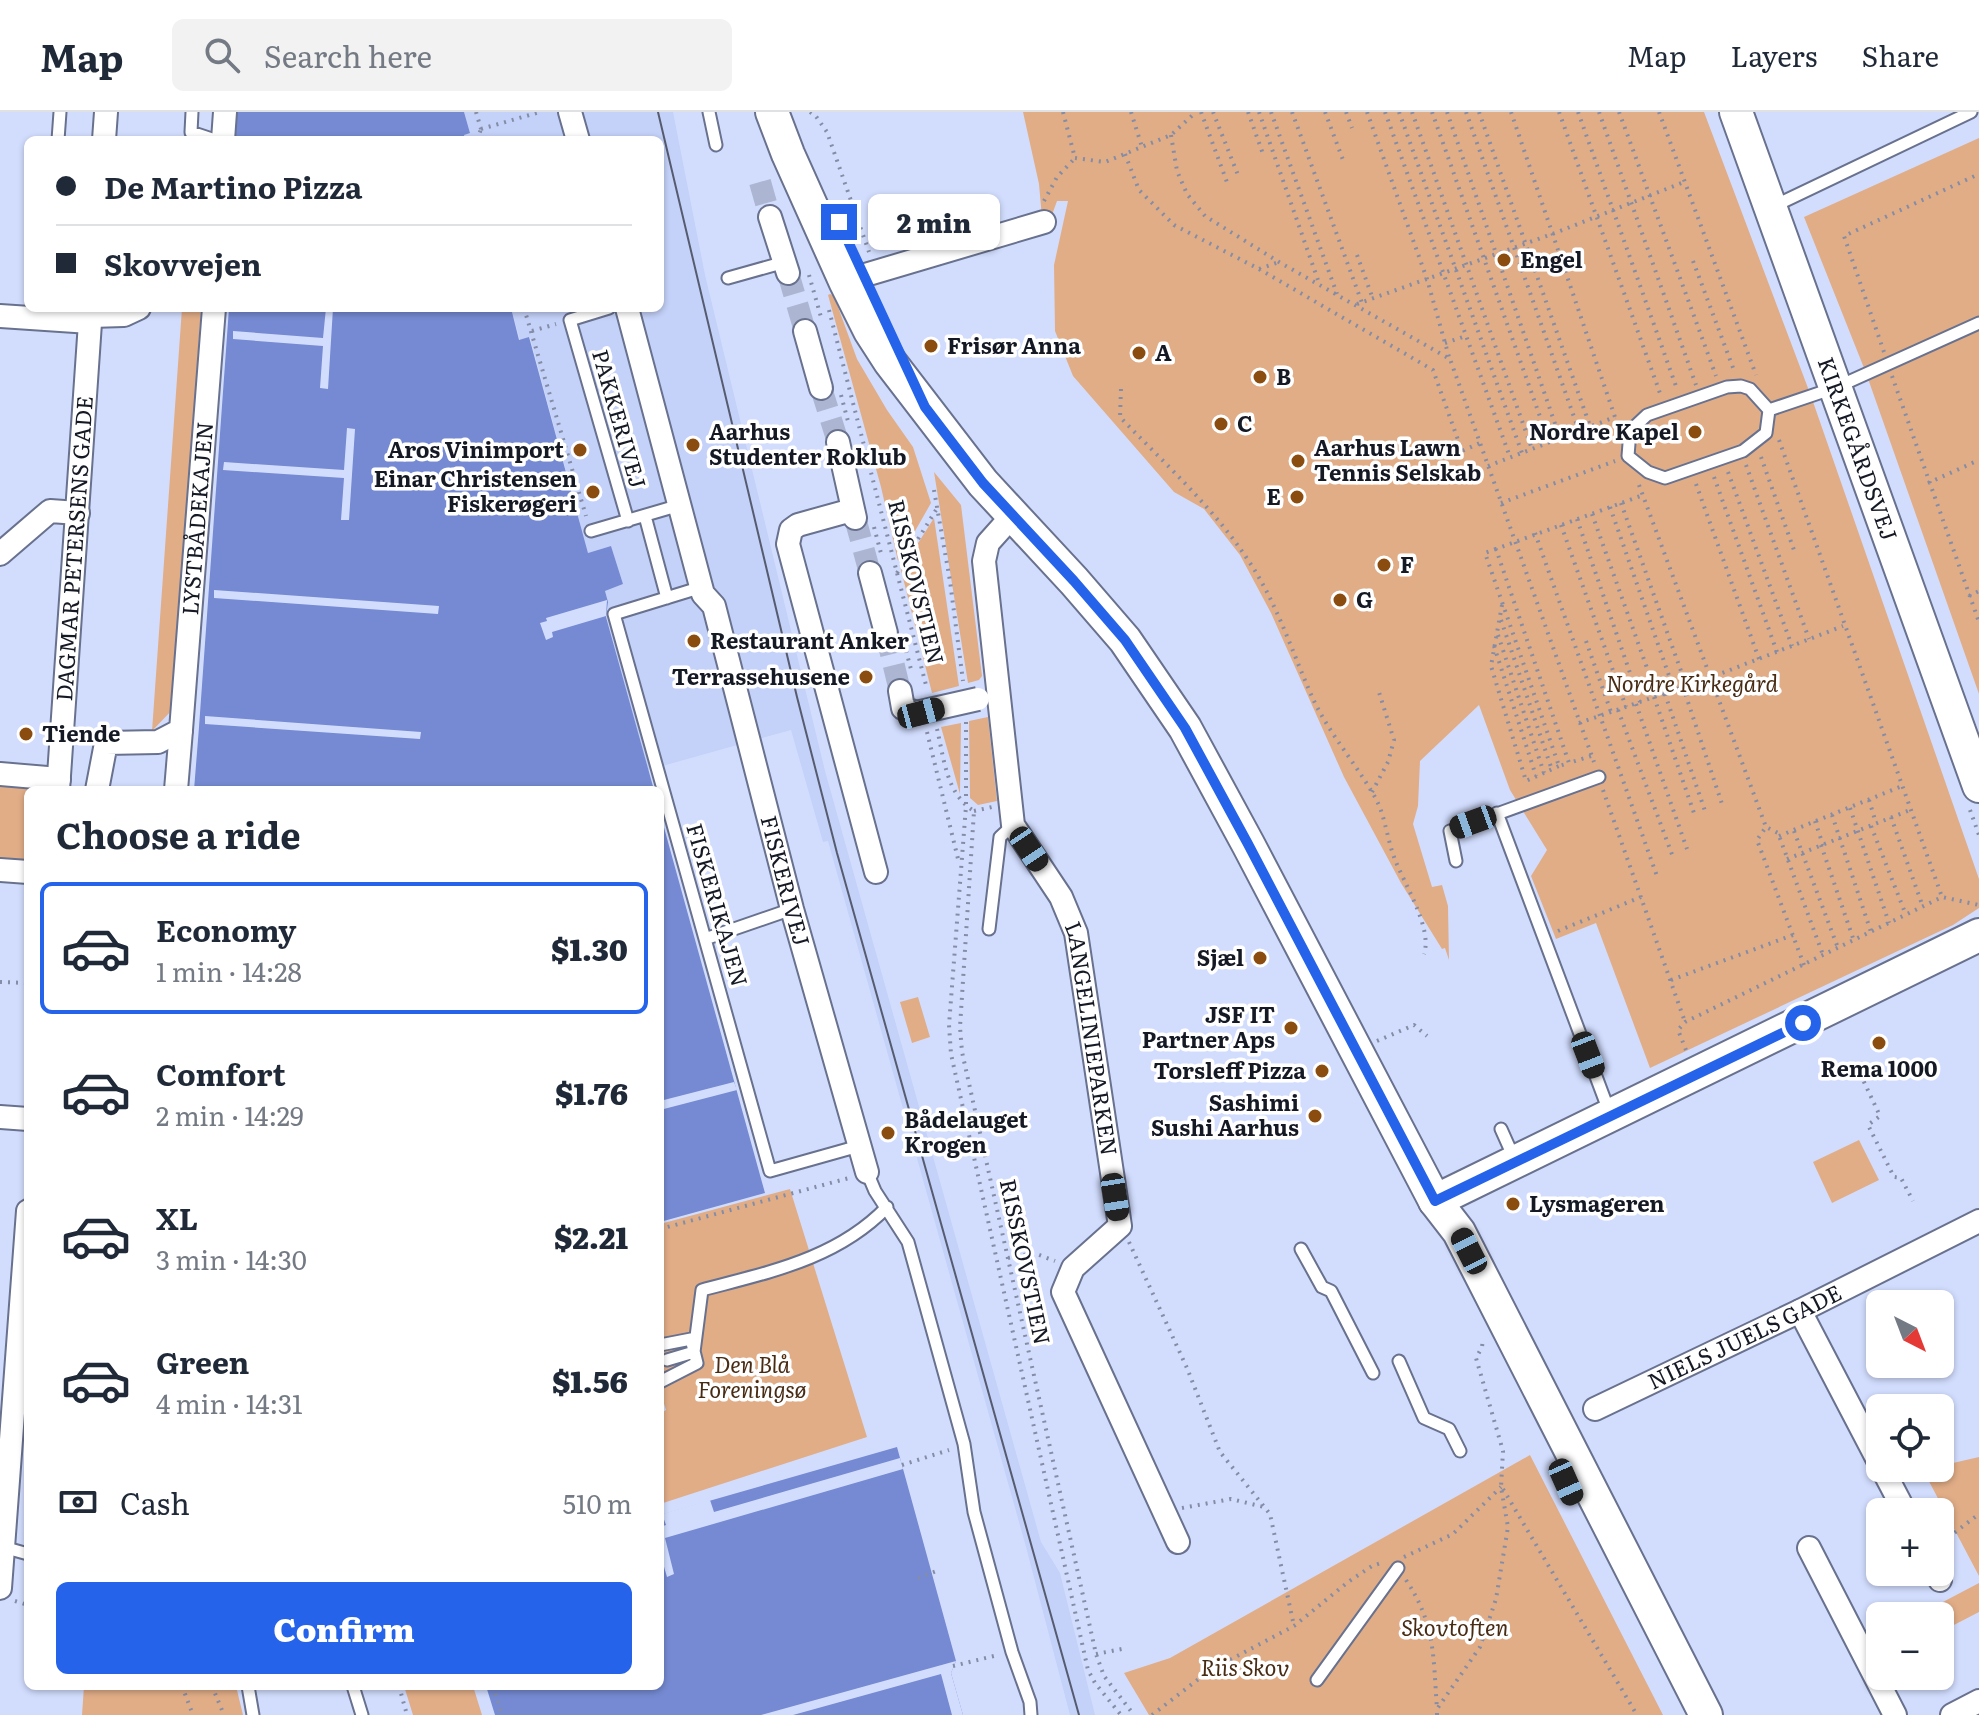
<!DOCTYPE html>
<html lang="en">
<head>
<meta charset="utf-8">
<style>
	:root { --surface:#fff; --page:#f2f2f3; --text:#1f2937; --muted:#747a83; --line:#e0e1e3; --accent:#2563eb }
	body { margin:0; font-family:Literata,serif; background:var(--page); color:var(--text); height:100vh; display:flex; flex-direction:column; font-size:30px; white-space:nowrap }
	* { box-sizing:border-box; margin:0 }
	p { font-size:26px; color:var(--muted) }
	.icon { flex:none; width:44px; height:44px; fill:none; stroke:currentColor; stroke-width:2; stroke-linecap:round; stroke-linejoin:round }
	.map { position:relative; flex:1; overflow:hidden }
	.drawer { position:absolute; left:24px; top:674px; width:640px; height:904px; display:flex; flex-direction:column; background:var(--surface); border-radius:12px; box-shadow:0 2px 6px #0004 }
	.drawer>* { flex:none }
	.banner { position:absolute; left:24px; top:24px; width:640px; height:176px; border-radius:12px; box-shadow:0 2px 6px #0004; display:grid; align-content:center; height:176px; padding:0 32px; background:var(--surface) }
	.needle { width:52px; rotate:138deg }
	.buttons { position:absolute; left:1866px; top:1178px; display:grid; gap:16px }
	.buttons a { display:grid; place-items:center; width:88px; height:88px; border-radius:12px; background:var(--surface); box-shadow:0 2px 6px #0004; font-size:40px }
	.end { position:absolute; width:36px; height:36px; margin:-18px; border:10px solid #2563eb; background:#fff; box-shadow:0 0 0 4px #fff }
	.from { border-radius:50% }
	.bubble { position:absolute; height:56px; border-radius:12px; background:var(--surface); box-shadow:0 2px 6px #0004; font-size:26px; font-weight:800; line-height:56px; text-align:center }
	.car { position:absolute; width:24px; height:48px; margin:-24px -12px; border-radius:10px; box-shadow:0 0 6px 2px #0007; background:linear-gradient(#222 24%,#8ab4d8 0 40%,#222 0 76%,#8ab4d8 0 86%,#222 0) }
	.banner b { display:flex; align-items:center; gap:28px; height:76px; font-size:30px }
	.banner b+b { border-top:2px solid var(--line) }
	.banner i { width:20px; height:20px; background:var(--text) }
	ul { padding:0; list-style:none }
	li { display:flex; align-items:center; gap:24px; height:132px; margin:0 16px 12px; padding:0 16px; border:4px solid transparent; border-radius:12px }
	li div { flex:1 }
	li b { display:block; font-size:30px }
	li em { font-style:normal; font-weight:800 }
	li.current { border-color:var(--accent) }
	li>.icon { width:72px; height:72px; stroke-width:1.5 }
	h2 { padding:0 32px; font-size:36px; line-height:96px }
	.pay { display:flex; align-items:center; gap:20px; height:88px; padding:0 32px; font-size:30px }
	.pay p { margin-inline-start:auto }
	.primary-button { display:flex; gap:16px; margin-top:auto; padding:16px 32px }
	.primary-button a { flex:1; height:92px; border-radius:12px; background:var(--accent); color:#fff; font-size:32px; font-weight:800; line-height:92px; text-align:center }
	header { display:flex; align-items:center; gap:48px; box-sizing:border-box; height:112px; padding:0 40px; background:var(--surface); border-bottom:2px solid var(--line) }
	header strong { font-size:38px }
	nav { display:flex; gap:44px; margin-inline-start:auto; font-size:28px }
	.search { width:560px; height:72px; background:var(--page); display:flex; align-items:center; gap:20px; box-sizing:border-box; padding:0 28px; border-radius:12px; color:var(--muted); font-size:30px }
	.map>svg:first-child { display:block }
	.built { fill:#c4d1f8 }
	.green { fill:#e1ad87 }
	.water { fill:#758ad2 }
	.pier { fill:#d2ddfe }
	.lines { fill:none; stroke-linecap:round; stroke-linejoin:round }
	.street-tunnel { stroke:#acb6d2; stroke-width:22; stroke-dasharray:22 11; stroke-linecap:butt }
	.lane-casing { stroke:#68718e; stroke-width:15 }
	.street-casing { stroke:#68718e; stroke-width:26 }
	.secondary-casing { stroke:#68718e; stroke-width:36 }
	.path { stroke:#858da6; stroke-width:4; stroke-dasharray:2 6; stroke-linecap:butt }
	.lane { stroke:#fff; stroke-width:11 }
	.street { stroke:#fff; stroke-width:22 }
	.secondary { stroke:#fff; stroke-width:32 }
	.tram { stroke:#565c6f; stroke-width:2 }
	.street-bridge-casing { stroke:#68718e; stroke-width:26; stroke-linecap:butt }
	.street-bridge { stroke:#fff; stroke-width:22 }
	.route { stroke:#2563eb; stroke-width:10 }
	.poi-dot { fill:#8b4c10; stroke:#fff; stroke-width:3 }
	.labels { text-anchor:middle; stroke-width:7; stroke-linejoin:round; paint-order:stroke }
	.poi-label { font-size:22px; font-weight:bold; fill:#151924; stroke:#fff; text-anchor:start }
	.street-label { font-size:22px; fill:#151924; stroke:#fff }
	.park-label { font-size:22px; font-style:italic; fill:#482b13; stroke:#fff }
</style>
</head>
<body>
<header>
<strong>Map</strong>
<div class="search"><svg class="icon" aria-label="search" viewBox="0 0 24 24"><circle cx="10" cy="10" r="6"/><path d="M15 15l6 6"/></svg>Search here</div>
<nav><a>Map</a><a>Layers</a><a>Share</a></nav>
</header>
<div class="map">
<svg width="1979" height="1603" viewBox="0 0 1979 1603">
	<rect width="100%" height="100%" fill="#d2ddfe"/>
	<path class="built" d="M464,0H673L705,163L825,659L1041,1430L1060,1461L1095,1603H1070L1026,1435L828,729L823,730L791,618L648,658L606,504L608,490L605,479L623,472L611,434L588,441L530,225L520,228L511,196H660V28H465L463,23L470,20Z"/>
	<path class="green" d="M1023,0H1704L1811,284L1979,767V796L1953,813L1650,956L1596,811L1556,827L1531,764L1547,738L1510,678L1479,593L1420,649L1418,694L1413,712L1432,775L1442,773L1448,794L1449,848L1445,836L1442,837L1401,771L1344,665L1271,501L1240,443L1204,397L1174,380L1073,264L1055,219L1054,153L1068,89H1057L1053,100L1054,104L1042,106L1039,72Z
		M1979,26V582L1866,261L1804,105Z
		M830,182L834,184L857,247L887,298L913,335L931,391L898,449L881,375L828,183Z
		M182,196H201L173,597L152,619Z
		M934,360L961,393L982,564L979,568L968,571Z
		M934,406L959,574L932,581L901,458Z
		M988,605L997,689L978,693L970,686L969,609Z
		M961,611L960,682L941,615Z
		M0,666L37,669V678H28V751L0,749Z
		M918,885L930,925L912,931L900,890Z
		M1859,1028L1879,1068L1832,1091L1813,1050Z
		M790,1077L867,1325L660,1392V1302L666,1298L660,1279V1112Z
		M1530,1343L1663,1603H1149L1124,1561L1170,1546Z
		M1979,1345V1464L1923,1358L1940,1356V1354Z
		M1979,1471V1500L1952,1514L1941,1491Z
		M84,1574H236L243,1603H82Z
		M404,1574H473L482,1603H413Z"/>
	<path class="water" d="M236,0H464L470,21L464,23L465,28H234Z
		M222,196H511L519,228L529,225L588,441L611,434L623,472L605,479L608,490L606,505L654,678H188Z
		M660,701L765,1081L660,1110Z
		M897,1335L956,1549L951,1561L963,1603H495L486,1574H660V1403Z"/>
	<path class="pier" d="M222,196H229L199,615L194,678H188Z
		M326,196H333L328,277L320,276L323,234L233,227V219L323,226Z
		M347,316L355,317L349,408H341L344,366L223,358L224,350L344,358Z
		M214,478L439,494L438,502L214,486Z
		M607,488L606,504L552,520L553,525L546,528L540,511L547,509L546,506Z
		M205,604L421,620L420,627L205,612Z
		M734,970L737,978L660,998V989Z
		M900,1346L903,1357L665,1426L674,1462L667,1465L660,1441V1415L666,1413L662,1402L710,1388L714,1400Z
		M956,1549L951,1561L963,1603H952L941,1562L793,1603H761Z"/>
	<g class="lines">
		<path class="street-tunnel" d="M760,70L770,105
			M788,161L805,219
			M821,276L838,330
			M855,406L870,461
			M886,521L900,579"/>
		<g class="lane-casing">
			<path id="lane" d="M192,0L191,20L215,28
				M709,0L716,33
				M58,28L60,0
				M1772,95L1971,0
				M728,166L785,150
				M609,196L570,208L628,409
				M1741,274L1750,277L1769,298L1766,321L1743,339L1665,366L1648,360L1628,344L1630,319L1647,303L1727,275Z
				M1769,298L1837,275L1979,211
				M645,404L667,486
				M591,419L680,393
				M702,475L614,502L770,1059L859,1034
				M1497,701L1609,999
				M1456,749L1450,719L1599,665
				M989,817L1000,725L1013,713
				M705,827L792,797
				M1501,1017L1514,1046
				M867,1060L875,1079L908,1130L964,1332L974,1400L1012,1540L1030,1590L1031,1603
				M1301,1137L1322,1175L1331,1179L1373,1261
				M660,1233L691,1227L697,1251L660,1270
				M667,1248L694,1240L702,1178C769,1160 837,1147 887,1095
				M1399,1249L1424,1306L1449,1317L1460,1339
				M3,1435L28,1442
				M1317,1568L1398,1456
				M248,1574L253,1603
				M353,1574L362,1603"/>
		</g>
		<g class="street-casing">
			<g id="street">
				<path d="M570,0L578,28"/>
				<path d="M104,28L106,0"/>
				<path d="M223,28L225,0"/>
				<path d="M770,105L788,161"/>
				<path d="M845,169L1044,110"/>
				<path id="s1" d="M627,196L703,482L714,494L792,797L867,1060"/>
				<path d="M0,204L90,210"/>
				<path d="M91,204L124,203L139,196"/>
				<path d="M805,219L821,276"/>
				<path d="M838,330L855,406"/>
				<path d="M852,398L798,413L791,418L788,432L876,760"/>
				<path id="s2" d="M1013,403L988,431L984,449L1013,713L1061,785L1076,821L1120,1114L1073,1156L1063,1180L1178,1430"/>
				<path d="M0,442L50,399L78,401"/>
				<path d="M870,461L886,521"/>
				<path d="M900,579L903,596L916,601"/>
				<path d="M0,662L59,667"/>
				<path id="s3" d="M58,678L91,196"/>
				<path id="s4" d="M97,678L106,631L158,630L181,618L214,196"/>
				<path d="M176,678L181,618"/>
				<path d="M0,758L28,760"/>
				<path d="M0,1005L28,1007"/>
				<path d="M1800,1199L1880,1352"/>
				<path id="s5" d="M1595,1297L1800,1199L1979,1109"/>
				<path d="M1882,1356L1905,1400"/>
				<path d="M1809,1436L1895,1603"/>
				<path d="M1936,1460L1940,1468"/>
				<path d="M0,1476L28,1099"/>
				<path d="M1952,1603L1979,1589"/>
			</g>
		</g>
		<g class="secondary-casing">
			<g id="secondary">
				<path d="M772,0L788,42L845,169L870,219L890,250L983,371L1074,469L1125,528L1185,616L1248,732L1435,1089L1459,1120L1706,1603"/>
				<path id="s6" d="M1736,0L1979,674"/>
				<path d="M1435,1089L1979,823"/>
			</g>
		</g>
		<path class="path" d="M476,0L481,17
			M810,0L815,3L827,20L869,140
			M1063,0L1075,46
			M1131,0L1142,35
			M1201,0L1228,73
			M1213,0L1238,63
			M1248,0L1263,42
			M1259,0L1319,171
			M1271,0L1337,182
			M1292,0L1362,191
			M1325,0L1343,48
			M1346,0L1352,16
			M1367,0L1427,167L1449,245
			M1385,0L1510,345
			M1399,0L1522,341
			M1412,0L1532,337
			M1432,0L1549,330
			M1447,0L1560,326
			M1466,0L1579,319
			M1479,0L1590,314
			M1511,0L1617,311
			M1559,0L1661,284
			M1578,0L1677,277
			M1599,0L1696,273
			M1619,0L1716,264
			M1659,0L1756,263
			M481,17L540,0
			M1171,23L1177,59L1187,82L1205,104L1279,150L1450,247L1594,650
			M477,28L481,17
			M1125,42L1139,78L1174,113L1259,157L1279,150
			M1075,46L1105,50L1171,23L1196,0
			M1044,89L1057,65L1075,46
			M1357,143L1373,187
			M1693,149L1735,261
			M1259,157L1433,258L1462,339L1480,331
			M809,163L821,205
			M1357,192L1555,121L1684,70
			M524,196L586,404
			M829,198L927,577
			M532,219L556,212
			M1445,231L1466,224
			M1884,240L1844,124L1979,62
			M1892,264L1979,510
			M1121,277L1120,305C1165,352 1214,396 1250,451C1278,493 1293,543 1314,589C1331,624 1357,653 1376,687C1385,704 1387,726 1394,745C1403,770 1433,816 1424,842
			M841,283L849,313
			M1779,328L1942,785
			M1761,345L1795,441
			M1746,353L1809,527
			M1488,354L1615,305
			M1728,360L1792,534
			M1714,365L1777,540
			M1928,371L1979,348
			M1696,372L1759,547
			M1639,373L1766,715
			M934,378L950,469L963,569
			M1501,391L1615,349
			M1621,391L1686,573
			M1610,395L1674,578
			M1592,402L1657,584
			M1577,407L1640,590
			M1561,413L1626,595
			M874,415L882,445
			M1535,421L1658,767
			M1496,437L1485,441L1559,654L1569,651
			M897,461L936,398
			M1969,484L1979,479
			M1502,493L1491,554L1526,669L1559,654
			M1501,508L1552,658
			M1498,523L1544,661
			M1586,529L1611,600
			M904,531L912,561
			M1494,534L1536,664
			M1683,575L1723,695
			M1665,582L1705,699
			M1654,585L1695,704
			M1636,592L1687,737
			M1618,598L1673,745
			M966,610V694L949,913L951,942L1088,1558L1095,1571L1121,1603
			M1579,611L1712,565L1843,514
			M937,617C944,646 946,682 974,699L960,915L962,940L1096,1542L1104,1564L1134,1603
			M927,620L959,751
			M1591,644L1569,651L1496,437L1643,383
			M1603,678L1685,910
			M1372,680L1388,650L1394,628L1378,577
			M1869,688L1876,711
			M1850,696L1889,811
			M1970,698L1979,723
			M974,699L992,695
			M1832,703L1871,820
			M1891,705L1923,795
			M1815,709L1823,733
			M1871,714L1906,803
			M1794,719L1838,836
			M1779,724L1902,674
			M1821,733L1854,829
			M1787,747L1910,698
			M1558,819L1641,785
			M1804,853L1757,728L1766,715L1778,721L1823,843
			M1671,868L1793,823
			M0,870L28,871
			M1377,929L1414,913L1427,924
			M1686,938L1678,918L1685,910L1942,785L1979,793
			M1857,955L1880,1004L1868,1013L1894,1065L1901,1066L1913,1089
			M660,1117L849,1066
			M1129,1130L1187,1256L1220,1340L1270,1402L1294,1514
			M1008,1146L1034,1141L1055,1149
			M902,1353L949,1338
			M1503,1377L1637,1603
			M1182,1396L1231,1387L1264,1395
			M1940,1427L1954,1421L1979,1402
			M1404,1445L1453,1422L1501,1375
			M918,1466L939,1458
			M1406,1468C1436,1513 1433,1545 1437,1597
			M15,1489L28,1493
			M1096,1542L1127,1536
			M953,1554L998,1543
			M182,1574L193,1603
			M212,1574L224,1603
			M399,1574L407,1603
			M493,1574L502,1603
			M1152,1603L1209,1559L1294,1514L1348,1470L1372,1454L1384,1450
			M1437,1603V1597L1480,1535L1496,1487L1508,1415L1501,1375L1503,1339L1476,1246L1482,1235L1483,1227"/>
		<use href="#lane" class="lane"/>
		<use href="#street" class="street"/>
		<use href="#secondary" class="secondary"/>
		<path class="tram" d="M658,0L797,585L837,741L1079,1603"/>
		<g class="street-bridge-casing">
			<path id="street-bridge" d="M916,601L978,587"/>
		</g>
		<use href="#street-bridge" class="street-bridge"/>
	</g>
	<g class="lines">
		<path class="route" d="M839,110L925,295L983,371L1074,469L1125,528L1185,616L1248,732L1435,1089L1803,911"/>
	</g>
	<g class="poi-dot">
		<circle cx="1504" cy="148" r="8"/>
		<circle cx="931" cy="234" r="8"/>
		<circle cx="1139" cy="241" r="8"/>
		<circle cx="1260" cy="265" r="8"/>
		<circle cx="1221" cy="312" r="8"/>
		<circle cx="1695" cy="320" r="8"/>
		<circle cx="693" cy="333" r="8"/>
		<circle cx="580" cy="338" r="8"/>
		<circle cx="1298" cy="349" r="8"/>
		<circle cx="593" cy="380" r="8"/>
		<circle cx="1297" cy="385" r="8"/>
		<circle cx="1384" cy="453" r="8"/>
		<circle cx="1340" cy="488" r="8"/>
		<circle cx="694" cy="529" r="8"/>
		<circle cx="866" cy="565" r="8"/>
		<circle cx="26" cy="622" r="8"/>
		<circle cx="1260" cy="846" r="8"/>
		<circle cx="1291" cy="916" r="8"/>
		<circle cx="1879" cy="931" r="8"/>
		<circle cx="1322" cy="959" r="8"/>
		<circle cx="1315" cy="1004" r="8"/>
		<circle cx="888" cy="1021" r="8"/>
		<circle cx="1513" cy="1092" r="8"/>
	</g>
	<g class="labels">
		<g class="poi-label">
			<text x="1520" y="156">Engel</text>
			<text x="947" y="242">Frisør Anna</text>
			<text x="1155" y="249">A</text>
			<text x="1276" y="273">B</text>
			<text x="1237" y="320">C</text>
			<text x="709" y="328">Aarhus<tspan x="709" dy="25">Studenter Roklub</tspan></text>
			<text x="1679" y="328" text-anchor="end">Nordre Kapel</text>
			<text x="1314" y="344">Aarhus Lawn<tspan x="1314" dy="25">Tennis Selskab</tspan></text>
			<text x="564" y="346" text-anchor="end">Aros Vinimport</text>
			<text x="577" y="375" text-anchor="end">Einar Christensen<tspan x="577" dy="25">Fiskerøgeri</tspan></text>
			<text x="1281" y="393" text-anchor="end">E</text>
			<text x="1400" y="461">F</text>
			<text x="1356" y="496">G</text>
			<text x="710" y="537">Restaurant Anker</text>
			<text x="850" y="573" text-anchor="end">Terrassehusene</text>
			<text x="42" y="630">Tiende</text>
			<text x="1244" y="854" text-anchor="end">Sjæl</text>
			<text x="1275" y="911" text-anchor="end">JSF IT<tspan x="1275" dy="25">Partner Aps</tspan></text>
			<text x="1879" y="965" text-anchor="middle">Rema 1000</text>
			<text x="1306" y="967" text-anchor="end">Torsleff Pizza</text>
			<text x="1299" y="999" text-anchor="end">Sashimi<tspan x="1299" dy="25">Sushi Aarhus</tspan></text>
			<text x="904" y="1016">Bådelauget<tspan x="904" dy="25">Krogen</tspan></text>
			<text x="1529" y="1100">Lysmageren</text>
		</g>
		<g class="street-label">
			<text transform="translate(619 307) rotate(74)" y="8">PAKKERIVEJ</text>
			<text dy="8" stroke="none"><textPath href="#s6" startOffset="358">KIRKEGÅRDSVEJ</textPath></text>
			<text dy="8" stroke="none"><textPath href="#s4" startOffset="338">LYSTBÅDEKAJEN</textPath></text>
			<text dy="8" stroke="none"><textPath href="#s3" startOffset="242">DAGMAR PETERSENS GADE</textPath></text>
			<text transform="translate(916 470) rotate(76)" y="8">RISSKOVSTIEN</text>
			<text dy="8" stroke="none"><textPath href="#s1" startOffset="596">FISKERIVEJ</textPath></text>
			<text transform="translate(717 793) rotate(74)" y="8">FISKERIKAJEN</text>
			<text dy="8" stroke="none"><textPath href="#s2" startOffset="554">LANGELINIEPARKEN</textPath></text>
			<text transform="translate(1025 1150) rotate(78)" y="8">RISSKOVSTIEN</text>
			<text dy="8" stroke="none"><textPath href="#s5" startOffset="166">NIELS JUELS GADE</textPath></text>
		</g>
		<g class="park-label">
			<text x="1692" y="580">Nordre Kirkegård</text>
			<text x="752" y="1261">Den Blå<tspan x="752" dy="25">Foreningsø</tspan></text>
			<text x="1455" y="1524">Skovtoften</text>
			<text x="1245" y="1564">Riis Skov</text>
		</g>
	</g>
</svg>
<div class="buttons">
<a><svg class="needle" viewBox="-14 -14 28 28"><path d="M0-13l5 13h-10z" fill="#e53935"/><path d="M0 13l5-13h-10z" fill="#747a83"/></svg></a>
<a><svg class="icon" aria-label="locate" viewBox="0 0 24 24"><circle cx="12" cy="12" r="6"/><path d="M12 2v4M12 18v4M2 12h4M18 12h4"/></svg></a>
<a>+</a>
<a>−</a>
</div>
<i class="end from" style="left:1803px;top:911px"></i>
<i class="end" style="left:839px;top:110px"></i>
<div class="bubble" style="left:868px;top:82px;width:132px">2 min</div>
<i class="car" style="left:921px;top:601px;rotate:75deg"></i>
<i class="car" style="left:1473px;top:710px;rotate:250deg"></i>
<i class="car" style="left:1029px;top:737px;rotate:146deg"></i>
<i class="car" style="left:1588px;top:943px;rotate:159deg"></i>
<i class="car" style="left:1115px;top:1085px;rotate:171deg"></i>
<i class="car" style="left:1469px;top:1139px;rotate:333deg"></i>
<i class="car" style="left:1566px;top:1370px;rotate:156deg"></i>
<div class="banner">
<b><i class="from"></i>De Martino Pizza</b>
<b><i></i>Skovvejen</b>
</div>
<section class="drawer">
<h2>Choose a ride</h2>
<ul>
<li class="current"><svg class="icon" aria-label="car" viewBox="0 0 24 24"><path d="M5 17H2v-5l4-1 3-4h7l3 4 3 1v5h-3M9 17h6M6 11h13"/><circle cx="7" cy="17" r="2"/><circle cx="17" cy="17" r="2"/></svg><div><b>Economy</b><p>1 min · 14:28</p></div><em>$1.30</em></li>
<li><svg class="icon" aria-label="car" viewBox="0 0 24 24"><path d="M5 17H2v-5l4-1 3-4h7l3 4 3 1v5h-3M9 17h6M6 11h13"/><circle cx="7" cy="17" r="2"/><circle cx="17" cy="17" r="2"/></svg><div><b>Comfort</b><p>2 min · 14:29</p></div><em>$1.76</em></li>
<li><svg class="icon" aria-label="car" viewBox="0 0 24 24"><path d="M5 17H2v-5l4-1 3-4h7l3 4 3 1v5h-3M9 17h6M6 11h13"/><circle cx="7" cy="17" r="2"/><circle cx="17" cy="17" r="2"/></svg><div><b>XL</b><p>3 min · 14:30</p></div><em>$2.21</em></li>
<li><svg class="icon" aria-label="car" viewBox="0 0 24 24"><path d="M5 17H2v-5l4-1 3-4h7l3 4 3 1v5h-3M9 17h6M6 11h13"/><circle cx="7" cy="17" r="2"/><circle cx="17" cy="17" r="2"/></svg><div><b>Green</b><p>4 min · 14:31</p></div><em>$1.56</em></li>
</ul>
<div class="pay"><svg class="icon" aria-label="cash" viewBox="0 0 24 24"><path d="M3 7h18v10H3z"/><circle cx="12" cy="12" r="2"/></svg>Cash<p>510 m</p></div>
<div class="primary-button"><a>Confirm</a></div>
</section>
</div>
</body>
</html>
